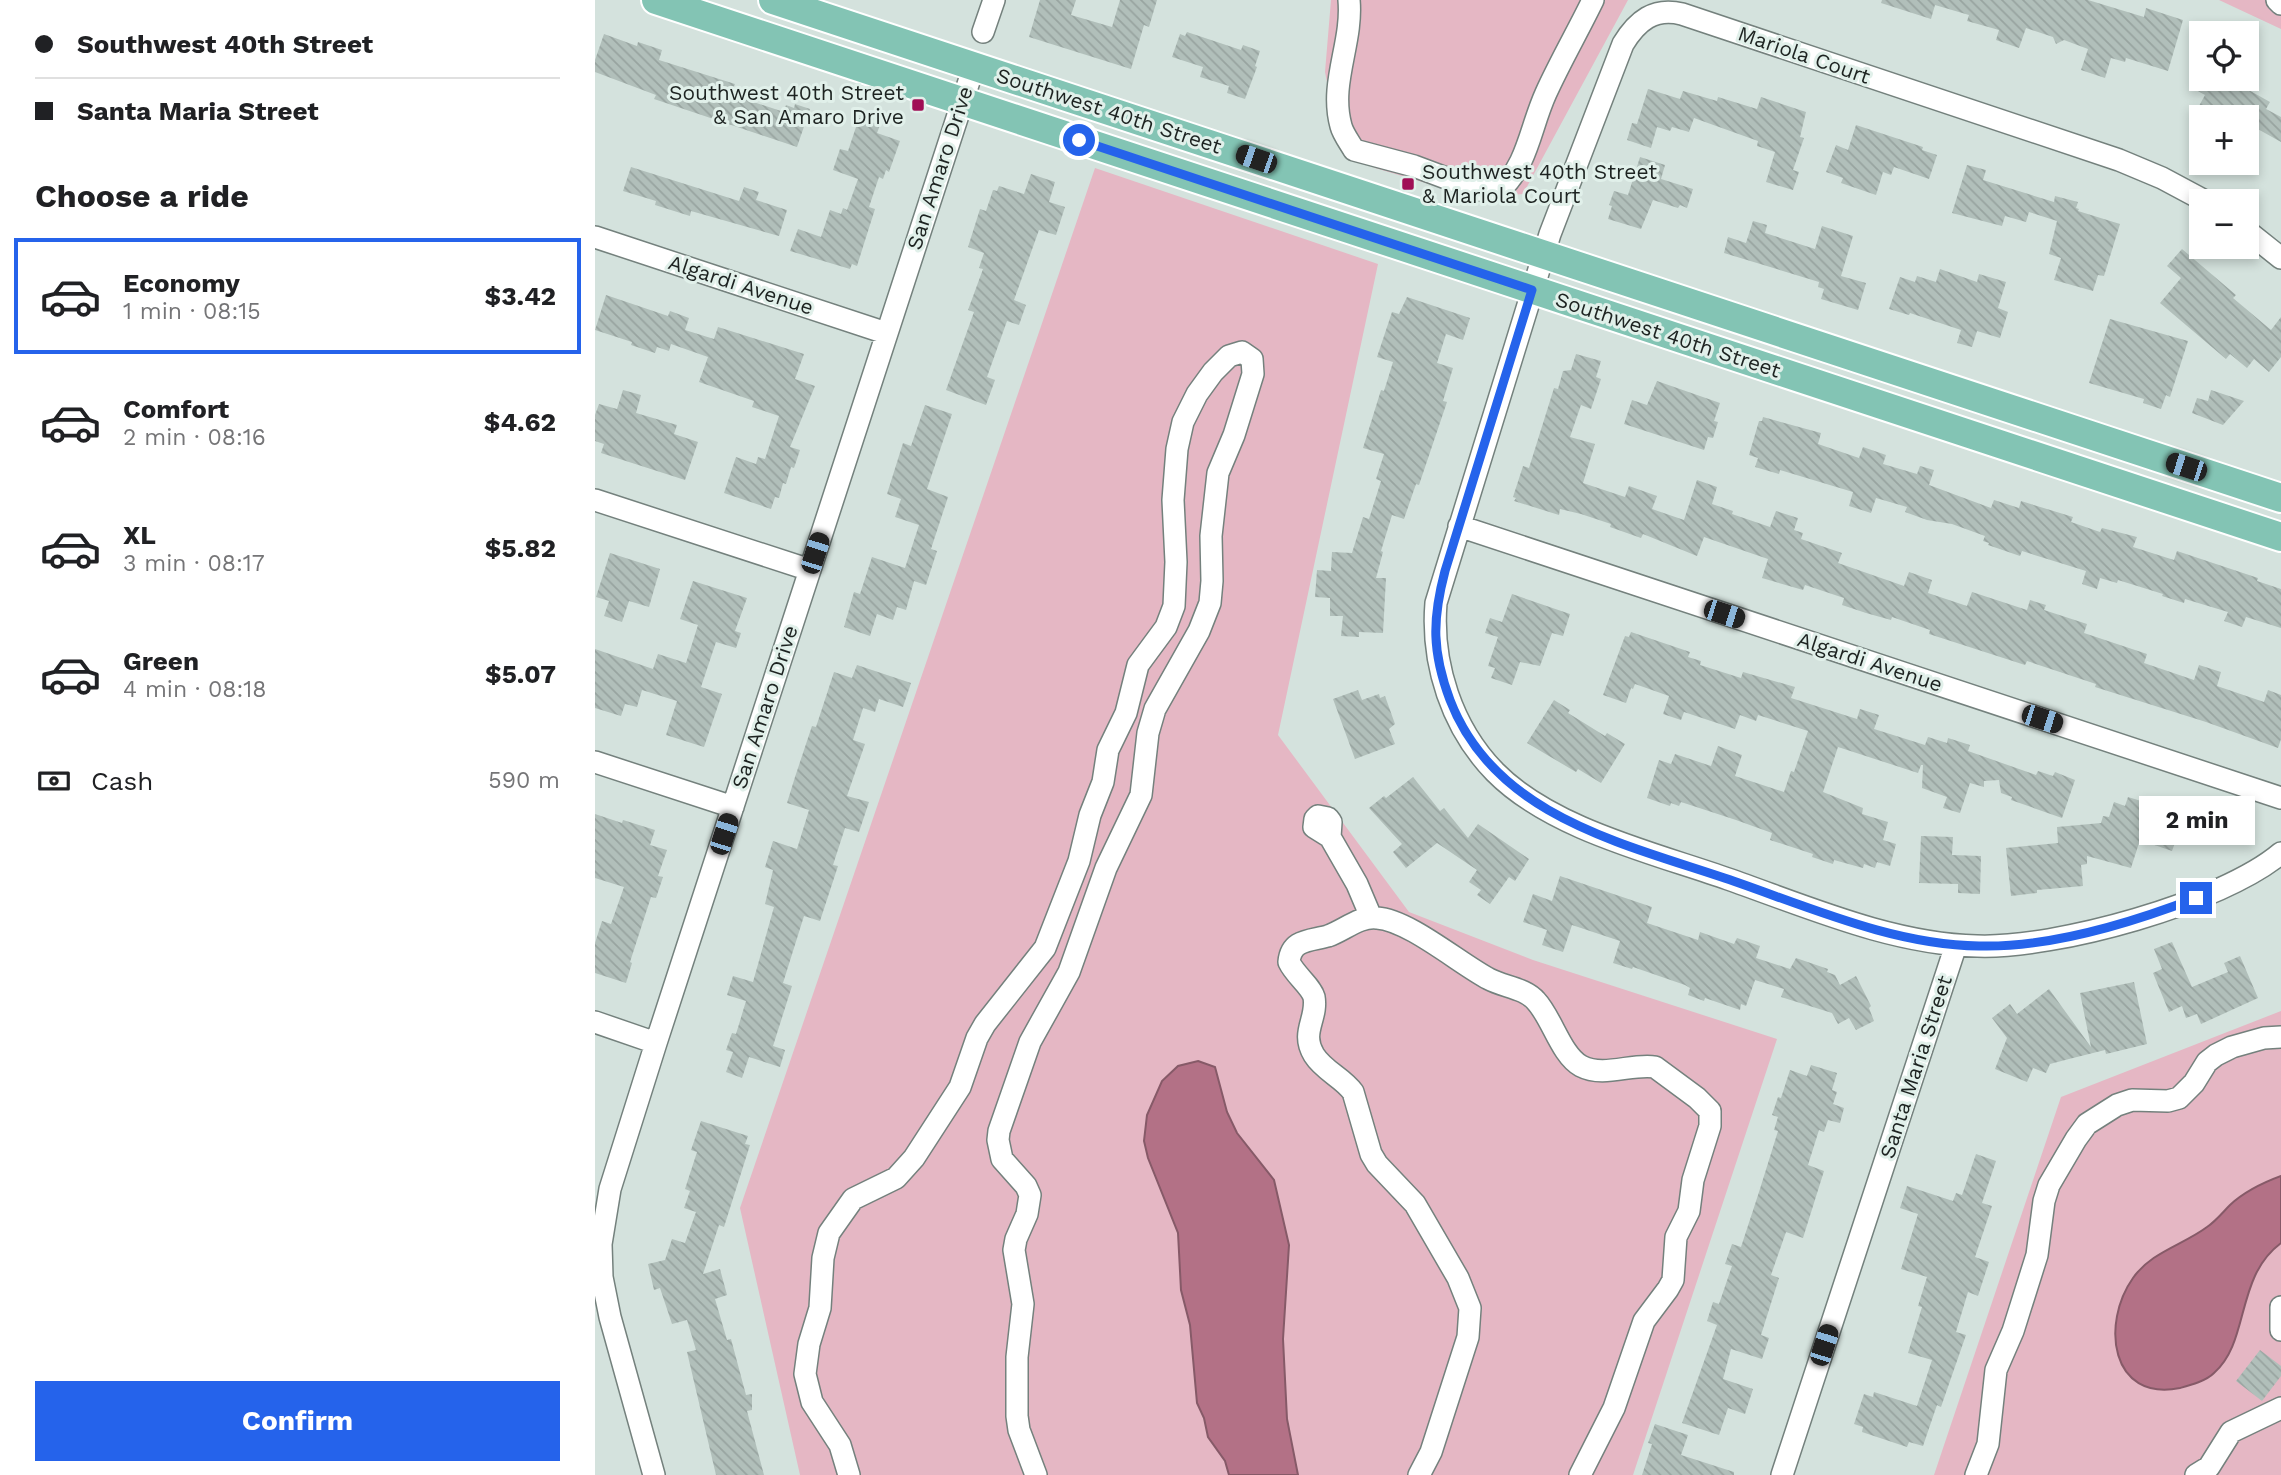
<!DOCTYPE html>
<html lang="en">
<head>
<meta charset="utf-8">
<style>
	:root { --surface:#fff; --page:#f6f6f6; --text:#202124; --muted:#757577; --line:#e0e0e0; --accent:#2563eb }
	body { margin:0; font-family:"Work Sans",sans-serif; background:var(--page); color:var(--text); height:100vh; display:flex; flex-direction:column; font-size:26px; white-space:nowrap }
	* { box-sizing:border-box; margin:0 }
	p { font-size:23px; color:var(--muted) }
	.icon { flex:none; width:38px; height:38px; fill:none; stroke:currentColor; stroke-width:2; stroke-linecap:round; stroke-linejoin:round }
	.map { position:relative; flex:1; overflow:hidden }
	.panel { display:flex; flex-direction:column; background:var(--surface); width:595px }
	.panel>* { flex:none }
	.banner { display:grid; align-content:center; height:154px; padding:0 35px; background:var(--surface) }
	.buttons { position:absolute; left:1594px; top:21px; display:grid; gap:14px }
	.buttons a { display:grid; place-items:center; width:70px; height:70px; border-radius:0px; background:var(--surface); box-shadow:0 4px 10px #0003; font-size:35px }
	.end { position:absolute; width:32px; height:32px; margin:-16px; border:9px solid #2563eb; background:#fff; box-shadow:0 0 0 4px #fff }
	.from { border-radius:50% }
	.bubble { position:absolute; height:49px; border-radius:0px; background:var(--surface); box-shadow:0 4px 10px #0003; font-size:23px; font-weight:700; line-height:49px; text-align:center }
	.car { position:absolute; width:21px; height:42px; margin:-21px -10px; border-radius:9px; box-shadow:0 0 5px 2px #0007; background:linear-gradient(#222 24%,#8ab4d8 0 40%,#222 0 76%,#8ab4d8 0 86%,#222 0) }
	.banner b { display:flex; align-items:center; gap:24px; height:66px; font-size:26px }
	.banner b+b { border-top:2px solid var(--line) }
	.banner i { width:18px; height:18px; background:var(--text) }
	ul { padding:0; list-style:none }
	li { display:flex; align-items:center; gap:21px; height:116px; margin:0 14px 10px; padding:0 21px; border:4px solid transparent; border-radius:0px }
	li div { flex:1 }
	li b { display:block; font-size:26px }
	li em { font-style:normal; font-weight:700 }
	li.active { border-color:var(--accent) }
	li>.icon { width:63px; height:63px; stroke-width:1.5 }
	h2 { padding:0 35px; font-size:32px; line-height:84px }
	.pay { display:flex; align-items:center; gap:18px; height:77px; padding:0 35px; font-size:26px }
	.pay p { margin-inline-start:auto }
	.cta { display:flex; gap:14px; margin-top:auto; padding:14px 35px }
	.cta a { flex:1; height:80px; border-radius:0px; background:var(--accent); color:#fff; font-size:28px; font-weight:700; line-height:80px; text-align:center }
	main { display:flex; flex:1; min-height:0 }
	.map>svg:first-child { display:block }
	.green { fill:#e5b7c4 }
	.water { fill:#b37186; stroke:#865a68; stroke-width:2 }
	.building { fill:url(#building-back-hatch) }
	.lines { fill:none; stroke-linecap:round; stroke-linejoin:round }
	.minor-casing { stroke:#74817d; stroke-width:24 }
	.major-casing { stroke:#fff; stroke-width:32 }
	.minor { stroke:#fff; stroke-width:21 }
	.major { stroke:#83c4b4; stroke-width:28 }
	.route { stroke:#2563eb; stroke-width:9 }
	.poi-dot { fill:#a00e55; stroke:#e1f0ea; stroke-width:2.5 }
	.labels { text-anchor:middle; stroke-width:6; stroke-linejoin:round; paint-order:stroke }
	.street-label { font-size:21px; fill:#1d2321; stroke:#e1f0ea }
	.poi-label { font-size:21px; fill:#1d2321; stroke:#e1f0ea; text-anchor:end }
</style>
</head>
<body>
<main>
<section class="panel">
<div class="banner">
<b><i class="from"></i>Southwest 40th Street</b>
<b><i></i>Santa Maria Street</b>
</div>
<h2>Choose a ride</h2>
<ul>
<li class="active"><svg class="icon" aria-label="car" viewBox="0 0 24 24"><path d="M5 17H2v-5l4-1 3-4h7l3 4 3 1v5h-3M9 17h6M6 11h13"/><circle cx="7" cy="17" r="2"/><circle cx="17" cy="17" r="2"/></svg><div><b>Economy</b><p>1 min · 08:15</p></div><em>$3.42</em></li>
<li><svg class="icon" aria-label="car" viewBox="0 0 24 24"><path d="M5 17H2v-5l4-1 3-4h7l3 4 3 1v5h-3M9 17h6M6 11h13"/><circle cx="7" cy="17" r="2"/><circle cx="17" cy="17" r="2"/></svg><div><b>Comfort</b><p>2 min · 08:16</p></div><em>$4.62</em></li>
<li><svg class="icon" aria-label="car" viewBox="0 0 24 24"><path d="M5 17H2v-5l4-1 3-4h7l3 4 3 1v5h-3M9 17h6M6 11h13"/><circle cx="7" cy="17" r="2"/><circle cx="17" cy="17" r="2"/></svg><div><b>XL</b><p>3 min · 08:17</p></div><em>$5.82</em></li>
<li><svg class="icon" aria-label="car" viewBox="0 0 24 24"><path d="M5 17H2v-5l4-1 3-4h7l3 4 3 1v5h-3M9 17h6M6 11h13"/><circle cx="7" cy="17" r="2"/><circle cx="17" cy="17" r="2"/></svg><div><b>Green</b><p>4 min · 08:18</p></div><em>$5.07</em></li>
</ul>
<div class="pay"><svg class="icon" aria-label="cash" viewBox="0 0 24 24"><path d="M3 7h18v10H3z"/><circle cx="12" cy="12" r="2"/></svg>Cash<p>590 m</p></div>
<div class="cta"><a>Confirm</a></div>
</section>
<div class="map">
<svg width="1686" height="1475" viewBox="0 0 1686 1475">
	<defs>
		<pattern id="building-back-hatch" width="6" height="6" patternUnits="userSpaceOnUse" patternTransform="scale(1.75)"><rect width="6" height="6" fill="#b1bfba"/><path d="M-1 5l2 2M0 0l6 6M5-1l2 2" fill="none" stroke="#98a4a0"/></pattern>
	</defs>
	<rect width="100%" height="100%" fill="#d4e2dd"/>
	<path class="green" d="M736,0H1033L928,194L882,198L780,168L756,156L743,138L730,72Z
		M1624,0H1686V29Z
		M500,168L783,264L683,735L814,912L938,960L1182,1039L1038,1475H205L145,1208Z
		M1686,1011V1475H1339L1466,1097Z"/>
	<path class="water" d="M603,1061L620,1067L632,1112L642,1133L679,1180L694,1245L688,1339L692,1419L703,1475H634L630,1461L613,1437L609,1418L602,1403L595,1325L586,1290L583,1233L553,1158L549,1141L552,1115L567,1081L583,1066Z
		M1686,1176V1243C1640,1277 1655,1342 1619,1373C1611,1381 1596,1385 1585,1388C1515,1402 1506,1323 1538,1278C1556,1252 1588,1245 1612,1227C1621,1221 1628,1212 1635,1205C1650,1191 1667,1183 1686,1176Z"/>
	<path class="building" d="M445,0H481L476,15L517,27L525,0H562L554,27L549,25L536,69L434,37Z
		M1287,0H1493L1549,17L1551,8L1588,20L1573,71L1531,58L1530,62L1516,58L1510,78L1486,70L1493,49L1469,40L1461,44L1458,37L1431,28L1424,48L1401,40L1404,30L1372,21L1374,15L1340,5L1336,19L1286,3Z
		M592,32L646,50L648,45L665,51L660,66L662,67L650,99L632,93L634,86L605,77L608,67L577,57L585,34L590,36Z
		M9,34L42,46L43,42L67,50L64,60L140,84L136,94L140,96L189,112L191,105L199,108L200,104L215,109L202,147L59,99L61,95L0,72V60Z
		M1610,79H1634L1675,102L1671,109L1686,117V142L1652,123V117H1598L1610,95L1603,91Z
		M1053,89L1085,99L1088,91L1122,101L1123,97L1162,109L1166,97L1211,112L1205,137L1209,138L1198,170L1204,172L1198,190L1171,182L1180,152L1162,146L1163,141L1099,118L1094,132L1077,127L1075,131L1062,127L1056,148L1032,140L1037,123L1042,124Z
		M264,118L285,125L282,133L305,141L294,172L291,170L288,179L284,177L274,207L280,209L267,250L262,266L257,264L255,269L195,251L203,229L226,237L235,210L246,214L248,208L252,210L263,179L238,170L245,149L253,151Z
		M1261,125L1328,147L1327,150L1342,155L1334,179L1299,167L1296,175L1288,172L1281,195L1246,183L1248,178L1231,172L1241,145L1253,150Z
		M1045,157L1070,165L1066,179L1098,189L1092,208L1085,205L1083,208L1058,200L1046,229L1013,219L1017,206L1014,205L1019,191L1033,195Z
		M1372,165L1391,170L1388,180L1459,202L1460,196L1483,202L1481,208L1484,209L1483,211L1525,224L1509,276L1503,275L1498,291L1459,280L1466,258L1454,254L1462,221L1434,212L1431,222L1410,216L1407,226L1357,213Z
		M36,167L144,201L149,187L164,192L161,200L192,210L184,236L96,211L95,216L60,205L61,201L28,191Z
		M436,174L460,182L454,202L470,207L461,235L444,230L419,300L431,305L424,325L412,321L392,377L400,380L391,405L351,390L379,312L373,310L388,269L384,268L389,253L373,247L385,209L391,211L398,190L402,191L404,186L429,194Z
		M1158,221L1172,225L1170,233L1220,249L1227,226L1258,236L1246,276L1271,283L1263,310L1226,299L1229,289L1223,287L1224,282L1129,253L1133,237L1151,243Z
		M1587,249L1641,295L1638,298L1676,330L1686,317V357L1674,372L1659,359L1652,368L1635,354L1631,359L1565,303L1586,278L1572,266Z
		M1345,269L1382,282L1384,274L1411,282L1403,308L1413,312L1405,338L1382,331L1377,347L1362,343L1366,330L1315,313L1314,315L1294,309L1305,277L1320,282L1322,276L1341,282Z
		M11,295L73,316L75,311L94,318L90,330L119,339L123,327L209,354L200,379L220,386L195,447L205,450L199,468L196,467L191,484L188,483L184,498L180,497L176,509L129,493L141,457L161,464L163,457L170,459L184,416L157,407L159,401L104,382L113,357L76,344L74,351L62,347L60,353L36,345L37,342L0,330Z
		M812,297L875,318L868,340L851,334L842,363L858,368L848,401L852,402L824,485L821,484L809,519L797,515L786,551L788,552L781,578H791L788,633L764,632V637L746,636L748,616H735V598L720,597L722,570L736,571L737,552L757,553L768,517L774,519L786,481L781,479L789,454L768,448L786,390L789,391L798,362L782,357L797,312L804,314Z
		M1515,319L1593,341L1575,397L1571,395L1566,409L1548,403L1549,399L1494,383Z
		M981,354L1006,361L1001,377L1006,379L996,409L986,405L975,437L1000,444L988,483L1030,497L1034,486L1062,496L1057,509L1089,520L1102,480L1122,487L1117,504L1138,511L1137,514L1175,527L1181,511L1203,518L1199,530L1208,533L1206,539L1247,553L1243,563L1309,586L1314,572L1337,580L1333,593L1372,606L1377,592L1432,610L1435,600L1451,605L1449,610L1492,624L1489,633L1552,654L1549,663L1599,680L1604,665L1626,672L1622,686L1669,702L1673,690L1686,695V739L1683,748L1611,722L1500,687L1501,684L1432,661L1430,665L1334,634L1335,630L1297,617L1296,620L1271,613L1247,605L1249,598L1210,585L1208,590L1167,578L1173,559L1109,537L1102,556L1048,534L1046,538L1015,527L1016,524L986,514L965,509L964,515L919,501L921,498L918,497L928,466L934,468L959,388L963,389L968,371L976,370Z
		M1062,381L1125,403L1119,421L1123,422L1118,438L1113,437L1109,450L1029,424L1037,400L1052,405Z
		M28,390L46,395L41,413L82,425L79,434L103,442L90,480L6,453L9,444L0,441V415L4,404L22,409Z
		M1616,390L1649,401L1628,425L1597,413L1602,398L1613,401Z
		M330,405L357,414L332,489L353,497L336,549L342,551L331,585L319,581L311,610L302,607L298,620L282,614L275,636L249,627L259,592L265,594L277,557L310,568L324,525L300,517L306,499L292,494L308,443L316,446Z
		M1168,417L1226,433L1223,444L1264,458L1268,447L1291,455L1288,464L1322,474L1325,466L1339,470L1334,485L1396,508L1399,500L1424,508L1426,501L1478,517L1476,522L1505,532L1507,528L1542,537L1538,547L1579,560L1582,551L1663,578L1662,581L1686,589V628L1651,617L1647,627L1629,621L1633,612L1590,599L1589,603L1567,596L1568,594L1523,580L1522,583L1505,578L1502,589L1487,584L1491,571L1427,551L1425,556L1393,545L1394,543L1388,541L1390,536L1357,524L1332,520L1310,512L1312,507L1281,498L1276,513L1254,506L1258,492L1185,470L1184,474L1160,467L1163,458L1154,455L1164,421H1167Z
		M15,553L65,569L54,607L34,601L27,622L9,616L14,601L1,597Z
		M98,581L152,598L140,631L146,633L141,648L121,642L106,687L127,694L109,747L71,735L82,701L47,690L42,707L30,704L26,716L0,708V649L58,669L63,654L91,663L103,625L85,619Z
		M917,594L975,614L968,636L957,633L945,666L925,662L917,685L896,678L900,668L893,666L903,637L890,633L895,618L907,622Z
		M1036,632L1095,652L1093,657L1106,661L1105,665L1146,678L1148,672L1200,687L1196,698L1262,719L1265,709L1284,715L1279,729L1330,745L1333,737L1352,743L1353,738L1375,745L1373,751L1441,775L1443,771L1458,776L1460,772L1480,780L1467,818L1416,800L1417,797L1406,793L1404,780L1389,781V787L1375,783L1365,813L1348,808L1352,797L1327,788L1328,765H1326L1323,773L1243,747L1228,792L1268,808L1267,814L1293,822L1288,840L1301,844L1295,866L1282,862L1280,868L1269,864L1268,868L1239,860L1238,864L1217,857L1218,854L1175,840L1177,833L1141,820L1086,802L1084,806L1076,803L1075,806L1052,798L1064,760L1076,764L1080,754L1116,766L1123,746L1147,755L1140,776L1189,792L1196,771L1199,772L1213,731L1163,715L1161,721L1145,715L1140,729L1089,712L1086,720L1068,714L1074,696L1040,684L1038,689L1036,688L1031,703L1008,695L1030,636L1034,637Z
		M262,665L316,683L308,707L284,699L280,712L268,708L258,740L270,744L252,796L274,802L264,832L250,828L238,865L243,866L225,921L209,916L188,983L197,986L178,1046L190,1050L185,1067L154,1057L147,1078L131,1072L138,1052L131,1050L137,1033L141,1034L151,1001L132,995L138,976L158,982L179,907L170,904L178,870L170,867L178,841L202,849L214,810L192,803L200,777L217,726L221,727L239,672L257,678Z
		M763,690L767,700L784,694L785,698L790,696L800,724L794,729L800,744L760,759L738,699Z
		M959,700L975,710L973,713L1010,736L1012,733L1030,744L1006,783L983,769L981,772L932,743Z
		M818,777L845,811L849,808L873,838L883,824L934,859L920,881L914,877L895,904L882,895L886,890L874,882L882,870L842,843L811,868L798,852L807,844L774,808L789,796L791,798Z
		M1533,797L1556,804L1554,811L1599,825L1592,844L1581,840L1577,851L1545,840L1536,868L1492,856V864L1486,865L1488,886L1442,890V893L1416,896L1411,848L1463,843L1462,827L1506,823L1508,816L1514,817L1519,802L1530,806Z
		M0,814L27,823L28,820L60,830L55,845L72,850L63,876L68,877L61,898L56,897L35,962L37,963L31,983L0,973V943L7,921L16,924L29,887L0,878Z
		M1326,836L1358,837L1357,855L1386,856L1385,894L1363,893V884L1324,883Z
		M965,876L1057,907L1052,923L1103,940L1105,932L1139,944L1142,938L1165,946L1161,958L1195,969L1201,958L1233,969L1232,972L1240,975L1245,985L1261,976L1276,1006L1274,1008L1279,1021L1261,1030L1254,1018L1243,1024L1237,1013L1186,997L1189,989L1160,980L1151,1006L1146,1004L1145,1010L1110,998L1109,1001L1093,995L1095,988L1090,985L1038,967L1037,969L1018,963L1025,941L977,925L968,952L947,945L952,930L928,922L938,894L957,901Z
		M1577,942L1597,987L1633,972L1629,963L1645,956L1663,998L1606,1024L1602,1014L1591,1018L1587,1006L1574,1012L1558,973L1567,969L1559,949Z
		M1539,982L1552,1044L1511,1054L1510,1050L1474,1059L1455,1064L1451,1073L1438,1068L1432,1082L1400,1069L1412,1038L1397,1018L1415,1004L1422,1014L1454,989L1496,1047L1485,993Z
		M1216,1065L1242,1073L1237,1090L1242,1092L1238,1104L1249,1108L1245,1123L1233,1120L1229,1132L1224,1130L1213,1165L1229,1171L1208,1238L1191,1232L1176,1275L1184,1278L1166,1335L1174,1338L1167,1359L1136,1349L1128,1379L1158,1389L1150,1414L1133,1408L1124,1435L1087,1423L1122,1325L1112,1321L1118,1302L1124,1304L1137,1266L1130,1264L1137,1244L1146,1247L1164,1192L1183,1131L1179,1130L1183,1117L1177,1115L1183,1097L1186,1098L1195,1070L1212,1076Z
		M106,1121L153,1136L150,1144L155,1145L129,1227L124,1225L108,1274L125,1269L132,1295L120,1299L132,1340L136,1339L151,1395L157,1394V1410L152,1411L169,1475H121L92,1352L101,1350L92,1320L77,1324L65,1288L59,1290L53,1264L70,1260L77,1239L90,1243L101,1212L89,1208L95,1191L90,1189L102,1152L96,1150Z
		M1381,1154L1401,1161L1387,1203L1397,1206L1380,1257L1394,1262L1383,1296L1373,1292L1361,1332L1371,1335L1346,1407L1342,1405L1328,1446L1314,1442L1312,1447L1267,1432L1268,1427L1259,1424L1269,1394L1278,1397L1279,1392L1322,1406L1337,1360L1313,1353L1327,1307L1323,1306L1332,1277L1306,1269L1323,1214L1305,1208L1312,1186L1358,1201L1361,1193L1367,1195Z
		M1665,1350L1686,1366V1376L1667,1401L1641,1381Z
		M1060,1424L1093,1435L1086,1455L1139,1472V1475H1047L1057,1444L1053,1443Z"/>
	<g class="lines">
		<g class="minor-casing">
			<path id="minor" d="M754,0C758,43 734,83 746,126C748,134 755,143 759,150L819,166L883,190L904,191C933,165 935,128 951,93C965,62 983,31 998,0
				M1682,0L1686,4
				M388,32L399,0
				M1610,201L1567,178L1524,160L1087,14C1059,7 1042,21 1028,44L955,234L841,603C836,664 857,728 900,772C956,829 1059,853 1133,879C1213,907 1297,944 1382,946C1460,949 1627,903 1686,853
				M1652,231L1686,258
				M0,237L291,333
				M0,500L215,570
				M864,526L1686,798
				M0,762L138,807
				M735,837L719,827L720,819L723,816L733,818L736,822L735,837L762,884L776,917
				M0,1022L61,1043
				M1686,1307V1330
				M59,1475L15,1317L7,1277L6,1244L15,1189L61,1043L379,66
				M254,1475L245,1445L217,1402L210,1374L214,1344L225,1308L228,1258L234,1233L258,1199L301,1178L319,1158L365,1087L382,1038L390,1024L450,948L484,861L495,815L508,782L513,750L531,713L543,665L571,627L579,606L581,562L578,500L582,449L588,422L602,394L618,372L634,356L647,352L657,359L658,374L639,435L623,473L616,536L617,581L615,603L604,631L560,709L553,733L546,795L511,868L474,972L435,1042L404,1131L403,1140L407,1159L431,1186L435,1195L432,1214L421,1239L419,1250L428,1304L422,1357V1416L424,1430L441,1475
				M824,1475L836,1452L873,1337L875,1308L863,1278L820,1204L782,1164L776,1154L758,1092C747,1077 729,1071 719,1055C705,1032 723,1019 719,997C716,986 700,975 694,962C696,939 715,941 733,936C750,930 764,916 782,918C814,920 865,964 894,979C909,987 930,988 941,1001C957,1018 966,1055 986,1066C1009,1078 1037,1063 1060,1067L1102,1098L1115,1111V1126L1098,1180L1094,1211L1081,1237L1078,1280L1073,1289L1049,1321L1019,1408L985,1475
				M1187,1475L1361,945
				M1381,1475L1393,1444L1401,1370L1418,1331L1442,1255L1449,1201L1454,1185L1481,1139L1492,1124L1522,1105L1537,1100L1573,1101L1584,1098L1599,1083L1612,1062L1621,1055L1637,1047L1669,1038L1686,1037
				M1601,1475L1614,1467L1636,1432L1686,1408"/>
		</g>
		<g class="major-casing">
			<path id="major" d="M61,0L1686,537
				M178,0L1686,498"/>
		</g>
		<use href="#minor" class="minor"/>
		<use href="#major" class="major"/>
	</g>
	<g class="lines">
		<path class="route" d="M484,140L937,290L850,571C837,620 837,652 855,700C901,820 1036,845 1144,883C1221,910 1302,945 1384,946C1454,948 1536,923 1601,898"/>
	</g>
	<g class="poi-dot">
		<rect x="316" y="98" width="14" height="14" rx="3.5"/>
		<rect x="806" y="177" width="14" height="14" rx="3.5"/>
	</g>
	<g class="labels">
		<g class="street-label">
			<text transform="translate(1209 55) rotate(19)" y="7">Mariola Court</text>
			<text transform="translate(514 111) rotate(18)" y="7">Southwest 40th Street</text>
			<text transform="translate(345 168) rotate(-72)" y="7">San Amaro Drive</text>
			<text transform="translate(146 285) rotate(18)" y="7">Algardi Avenue</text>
			<text transform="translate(1073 335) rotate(18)" y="7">Southwest 40th Street</text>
			<text transform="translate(1275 662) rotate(18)" y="7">Algardi Avenue</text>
			<text transform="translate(170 707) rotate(-72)" y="7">San Amaro Drive</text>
			<text transform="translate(1321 1067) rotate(-72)" y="7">Santa Maria Street</text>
		</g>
		<g class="poi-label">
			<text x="309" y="100">Southwest 40th Street<tspan x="309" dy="24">&amp; San Amaro Drive</tspan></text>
			<text x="827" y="179" text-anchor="start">Southwest 40th Street<tspan x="827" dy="24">&amp; Mariola Court</tspan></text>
		</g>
	</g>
</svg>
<div class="buttons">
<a><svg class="icon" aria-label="locate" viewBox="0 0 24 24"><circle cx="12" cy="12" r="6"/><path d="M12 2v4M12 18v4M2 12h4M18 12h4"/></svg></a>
<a>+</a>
<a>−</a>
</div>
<i class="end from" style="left:484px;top:140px"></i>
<i class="end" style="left:1601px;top:898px"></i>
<div class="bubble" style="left:1544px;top:796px;width:116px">2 min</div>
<i class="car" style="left:661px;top:159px;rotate:289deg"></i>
<i class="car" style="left:1591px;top:467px;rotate:288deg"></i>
<i class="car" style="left:220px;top:553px;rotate:18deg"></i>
<i class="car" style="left:1129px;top:614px;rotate:108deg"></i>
<i class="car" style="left:1447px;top:719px;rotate:108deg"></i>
<i class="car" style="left:129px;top:834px;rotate:18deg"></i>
<i class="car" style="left:1229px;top:1345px;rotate:18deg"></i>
</div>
</main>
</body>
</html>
